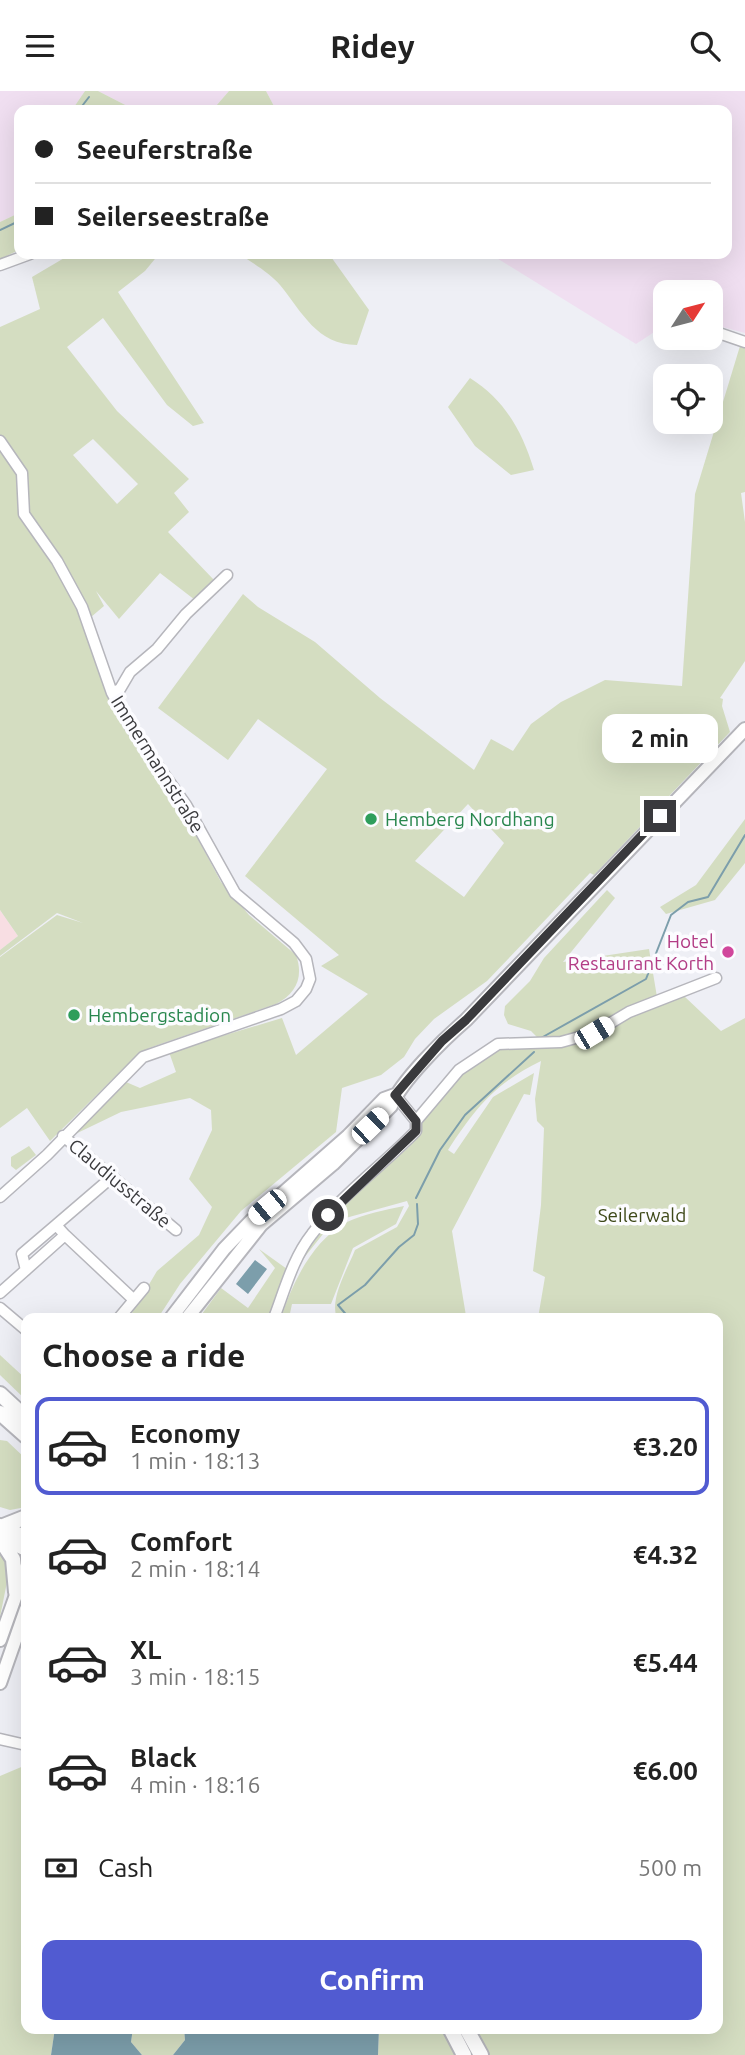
<!DOCTYPE html>
<html lang="en">
<head>
<meta charset="utf-8">
<style>
	:root { --surface:#fff; --page:#f6f6f6; --text:#222; --muted:#767676; --line:#e0e0e0; --accent:#515bd1 }
	body { margin:0; font-family:Ubuntu,sans-serif; background:var(--page); color:var(--text); height:100vh; display:flex; flex-direction:column; font-size:26px; white-space:nowrap }
	* { box-sizing:border-box; margin:0 }
	p { font-size:23px; color:var(--muted) }
	.icon { flex:none; width:38px; height:38px; fill:none; stroke:currentColor; stroke-width:2; stroke-linecap:round; stroke-linejoin:round }
	.map { position:relative; flex:1; overflow:hidden }
	.drawer { position:absolute; left:21px; top:1222px; width:702px; height:721px; display:flex; flex-direction:column; background:var(--surface); border-radius:14px; box-shadow:0 7px 28px #0002 }
	.drawer>* { flex:none }
	.top-card { position:absolute; left:14px; top:14px; width:718px; height:154px; border-radius:14px; box-shadow:0 7px 28px #0002; display:grid; align-content:center; height:154px; padding:0 21px; background:var(--surface) }
	.needle { width:46px; rotate:54deg }
	.fabs { position:absolute; left:653px; top:189px; display:grid; gap:14px }
	.fabs a { display:grid; place-items:center; width:70px; height:70px; border-radius:14px; background:var(--surface); box-shadow:0 7px 28px #0002; font-size:35px }
	.end { position:absolute; width:32px; height:32px; margin:-16px; border:9px solid #3a3a3d; background:#fff; box-shadow:0 0 0 4px #fff }
	.from { border-radius:50% }
	.bubble { position:absolute; height:49px; border-radius:14px; background:var(--surface); box-shadow:0 7px 28px #0002; font-size:23px; font-weight:700; line-height:49px; text-align:center }
	.car { position:absolute; width:21px; height:42px; margin:-21px -10px; border-radius:9px; box-shadow:0 0 5px 2px #0007; background:linear-gradient(#fff 24%,#345 0 40%,#fff 0 76%,#345 0 86%,#fff 0) }
	.top-card b { display:flex; align-items:center; gap:24px; height:66px; font-size:26px }
	.top-card b+b { border-top:2px solid var(--line) }
	.top-card i { width:18px; height:18px; background:var(--text) }
	ul { padding:0; list-style:none }
	li { display:flex; align-items:center; gap:21px; height:98px; margin:0 14px 10px; padding:0 7px; border:4px solid transparent; border-radius:14px }
	li div { flex:1 }
	li b { display:block; font-size:26px }
	li em { font-style:normal; font-weight:700 }
	li.active { border-color:var(--accent) }
	li>.icon { width:63px; height:63px; stroke-width:1.5 }
	h2 { padding:0 21px; font-size:32px; line-height:84px }
	.pay { display:flex; align-items:center; gap:18px; height:77px; padding:0 21px; font-size:26px }
	.pay p { margin-inline-start:auto }
	.cta { display:flex; gap:14px; margin-top:auto; padding:14px 21px }
	.cta a { flex:1; height:80px; border-radius:14px; background:var(--accent); color:#fff; font-size:28px; font-weight:700; line-height:80px; text-align:center }
	header { display:flex; justify-content:space-between; align-items:center; height:91px; padding:0 21px; background:var(--surface); font-size:32px; font-weight:700 }
	.map>svg:first-child { display:block }
	.industrial { fill:#f0dff1 }
	.education { fill:#f8dee3 }
	.green { fill:#d4ddc1; fill-rule:evenodd }
	.water { fill:#7c9eab }
	.lines { fill:none; stroke-linecap:round; stroke-linejoin:round }
	.stream { stroke:#7c9eab; stroke-width:2 }
	.minor-casing { stroke:#b6b6bc; stroke-width:13 }
	.major-casing { stroke:#b6b6bc; stroke-width:16 }
	.highway-casing { stroke:#b6b6bc; stroke-width:18 }
	.minor { stroke:#fff; stroke-width:10 }
	.major { stroke:#fff; stroke-width:12 }
	.highway { stroke:#fff; stroke-width:14 }
	.route { stroke:#3a3a3d; stroke-width:9 }
	.leisure-dot { fill:#2e9e5b; stroke:#fcfcff; stroke-width:2.5 }
	.hotel-dot { fill:#d1479c; stroke:#fcfcff; stroke-width:2.5 }
	.labels { text-anchor:middle; stroke-width:7; stroke-linejoin:round; paint-order:stroke }
	.street-label { font-size:19px; fill:#3a3a3d; stroke:#fcfcff }
	.leisure-label { font-size:19px; fill:#27864d; stroke:#fcfcff; text-anchor:start }
	.hotel-label { font-size:19px; fill:#b23c85; stroke:#fcfcff; text-anchor:end }
	.park-label { font-size:19px; fill:#3d4818; stroke:#fcfcff }
</style>
</head>
<body>
<header><svg class="icon" aria-label="menu" viewBox="0 0 24 24"><path d="M4 6h16M4 12h16M4 18h16"/></svg>Ridey<svg class="icon" aria-label="search" viewBox="0 0 24 24"><circle cx="10" cy="10" r="6"/><path d="M15 15l6 6"/></svg></header>
<div class="map">
<svg width="745" height="1964" viewBox="0 0 745 1964">
	<rect width="100%" height="100%" fill="#eeeff5"/>
	<path class="industrial" d="M0,0H85L72,19H19V122L0,131Z
		M98,0H229L216,15L208,19H135Z
		M266,0H745V242L711,233L710,201H665V234L636,253L490,163H726V19H276Z"/>
	<path class="education" d="M0,819L18,845L0,859Z"/>
	<path class="green" d="M85,0H98L135,19H72Z
		M229,0H266L276,19H208L216,15Z
		M19,122V159L0,168V131Z
		M71,163H159L145,180L118,201L204,332L193,335L167,314L103,227L67,256L117,320L189,388L174,402L189,421L168,441L214,489L195,509L160,482L119,528L96,500L104,515L84,532L115,619L182,718L221,791L249,824L296,864C304,886 296,903 276,913L149,957L137,964L50,1050L27,1017L0,1037V866L57,824L83,832L57,822L0,865V859L18,845L0,819V236L40,218L32,186ZM93,348L138,393L117,413L73,364Z
		M329,163L369,219L357,254C317,254 302,221 280,194C270,182 254,173 241,164Z
		M740,255L745,257V401L741,402L745,431V570L720,607L723,608L722,615L730,641L594,784L590,782L487,890L434,928L415,948L404,966L381,984L342,997L336,1041L241,1120L180,1193L158,1227H129L157,1180L199,1144L212,1116L189,1088L212,1039L211,1019L190,1007L121,1021L67,1047L84,1027L126,991L140,997L176,981L169,961L282,927L296,964L368,903L321,875L339,864L245,785L327,678L258,628L228,669L158,617L243,503L258,516L315,551L380,607L474,679L491,648L513,660L531,633L561,611L605,589L682,595L695,403ZM468,713L504,752L464,806L415,770Z
		M470,287C505,309 522,340 534,379L511,384L475,355L448,316Z
		M745,728V772L715,809L666,823L660,816L696,794Z
		M607,799L615,807L563,871L649,858L658,912L684,905L721,940L745,927V1964H378L379,1937H718V1227H538L545,1186L533,1180L541,1114L544,1037L537,1030L535,1008L541,970C494,993 476,1017 448,1059L454,1063L493,1006L534,982L530,1004L524,1003L452,1140L466,1225L471,1227H337C329,1208 348,1177 355,1159L397,1136L409,1115L407,1110L342,1128L327,1138L303,1168L301,1167L337,1120L409,1056L420,1043L422,1030L461,982L499,956L534,955L537,946L531,940L508,933L504,924L505,915L530,890L544,867Z
		M29,1055L36,1064L16,1079L11,1075V1066Z
		M404,1115L396,1133L353,1157L331,1213H292L289,1227H281C292,1192 313,1149 347,1131C364,1123 385,1119 404,1115Z
		M259,1158L287,1178L269,1227H199L221,1197L248,1217L275,1177Z
		M0,1264L26,1288V1309L0,1284Z
		M0,1349L7,1350L26,1368V1416L10,1419L0,1416Z
		M0,1462L10,1476L0,1526Z
		M26,1674V1937H55L51,1964H0V1685Z
		M133,1937H184L185,1949L173,1964H142L131,1951Z"/>
	<path class="water" d="M255,1169L267,1178L248,1203L236,1193Z
		M55,1937H133L131,1951L142,1964H51Z
		M184,1937H379L378,1964H173L185,1949Z"/>
	<g class="lines">
		<path class="stream" d="M79,19L89,6
			M0,139L19,130
			M541,947L646,888L671,824L688,811L708,806L745,744
			M416,1107L440,1059L465,1024L534,961
			M349,1227L338,1214L365,1194L399,1156L414,1144L418,1133L417,1113"/>
		<g class="minor-casing">
			<path id="minor" d="M0,174L30,163
				M664,206L665,207
				M710,239L745,251
				M0,350L22,382L24,423L57,470L82,516L112,602L129,634L186,714L235,802L294,852L306,868L310,888L306,898L296,910L281,918L143,966L47,1064L0,1106
				M112,602L120,598L130,581L157,558L186,523L227,484
				M416,1030L459,979L498,953L561,951L594,942L629,921L716,887
				M63,1045L176,1139
				M65,1144L133,1208
				M26,1179L22,1163L56,1134
				M0,1202L65,1144L56,1134L112,1086
				M0,1217L26,1239
				M119,1227L144,1197
				M274,1227C285,1198 293,1167 312,1143C341,1104 382,1075 416,1040V1030L395,1004
				M0,1648L26,1654"/>
		</g>
		<g class="major-casing">
			<path id="major" d="M171,1227L224,1158L251,1130L348,1045L384,1008L395,1004
				M187,1227L261,1134L333,1073L391,1015C401,990 444,948 466,929L745,638
				M0,1549L26,1476
				M0,1592L26,1518"/>
		</g>
		<g class="highway-casing">
			<path id="highway" d="M0,1303L26,1327
				M0,1322L26,1345
				M0,1435L26,1447
				M1,1436L26,1426
				M1,1446L26,1458
				M0,1448L13,1468L16,1501
				M450,1937L464,1964
				M466,1937L481,1964"/>
		</g>
		<use href="#minor" class="minor"/>
		<use href="#major" class="major"/>
		<use href="#highway" class="highway"/>
	</g>
	<g class="lines">
		<path class="route" d="M328,1124L416,1040V1030L395,1004L442,950L466,929L660,725"/>
	</g>
	<g class="leisure-dot">
		<circle cx="371" cy="728" r="7"/>
		<circle cx="74" cy="924" r="7"/>
	</g>
	<circle class="hotel-dot" cx="728" cy="861" r="7"/>
	<g class="labels">
		<g class="street-label">
			<text transform="translate(158 673) rotate(58)" y="7">Immermannstraße</text>
			<text transform="translate(120 1092) rotate(40)" y="7">Claudiusstraße</text>
		</g>
		<g class="leisure-label">
			<text x="385" y="735">Hemberg Nordhang</text>
			<text x="88" y="931">Hembergstadion</text>
		</g>
		<g class="hotel-label">
			<text x="714" y="857">Hotel<tspan x="714" dy="22">Restaurant Korth</tspan></text>
		</g>
		<g class="park-label">
			<text x="642" y="1131">Seilerwald</text>
		</g>
	</g>
</svg>
<div class="fabs">
<a><svg class="needle" viewBox="-14 -14 28 28"><path d="M0-13l5 13h-10z" fill="#e53935"/><path d="M0 13l5-13h-10z" fill="#767676"/></svg></a>
<a><svg class="icon" aria-label="locate" viewBox="0 0 24 24"><circle cx="12" cy="12" r="6"/><path d="M12 2v4M12 18v4M2 12h4M18 12h4"/></svg></a>
</div>
<i class="end from" style="left:328px;top:1124px"></i>
<i class="end" style="left:660px;top:725px"></i>
<div class="bubble" style="left:602px;top:623px;width:116px">2 min</div>
<i class="car" style="left:594px;top:942px;rotate:59deg"></i>
<i class="car" style="left:370px;top:1035px;rotate:46deg"></i>
<i class="car" style="left:267px;top:1116px;rotate:230deg"></i>
<div class="top-card">
<b><i class="from"></i>Seeuferstraße</b>
<b><i></i>Seilerseestraße</b>
</div>
<section class="drawer">
<h2>Choose a ride</h2>
<ul>
<li class="active"><svg class="icon" aria-label="car" viewBox="0 0 24 24"><path d="M5 17H2v-5l4-1 3-4h7l3 4 3 1v5h-3M9 17h6M6 11h13"/><circle cx="7" cy="17" r="2"/><circle cx="17" cy="17" r="2"/></svg><div><b>Economy</b><p>1 min · 18:13</p></div><em>€3.20</em></li>
<li><svg class="icon" aria-label="car" viewBox="0 0 24 24"><path d="M5 17H2v-5l4-1 3-4h7l3 4 3 1v5h-3M9 17h6M6 11h13"/><circle cx="7" cy="17" r="2"/><circle cx="17" cy="17" r="2"/></svg><div><b>Comfort</b><p>2 min · 18:14</p></div><em>€4.32</em></li>
<li><svg class="icon" aria-label="car" viewBox="0 0 24 24"><path d="M5 17H2v-5l4-1 3-4h7l3 4 3 1v5h-3M9 17h6M6 11h13"/><circle cx="7" cy="17" r="2"/><circle cx="17" cy="17" r="2"/></svg><div><b>XL</b><p>3 min · 18:15</p></div><em>€5.44</em></li>
<li><svg class="icon" aria-label="car" viewBox="0 0 24 24"><path d="M5 17H2v-5l4-1 3-4h7l3 4 3 1v5h-3M9 17h6M6 11h13"/><circle cx="7" cy="17" r="2"/><circle cx="17" cy="17" r="2"/></svg><div><b>Black</b><p>4 min · 18:16</p></div><em>€6.00</em></li>
</ul>
<div class="pay"><svg class="icon" aria-label="cash" viewBox="0 0 24 24"><path d="M3 7h18v10H3z"/><circle cx="12" cy="12" r="2"/></svg>Cash<p>500 m</p></div>
<div class="cta"><a>Confirm</a></div>
</section>
</div>
</body>
</html>
